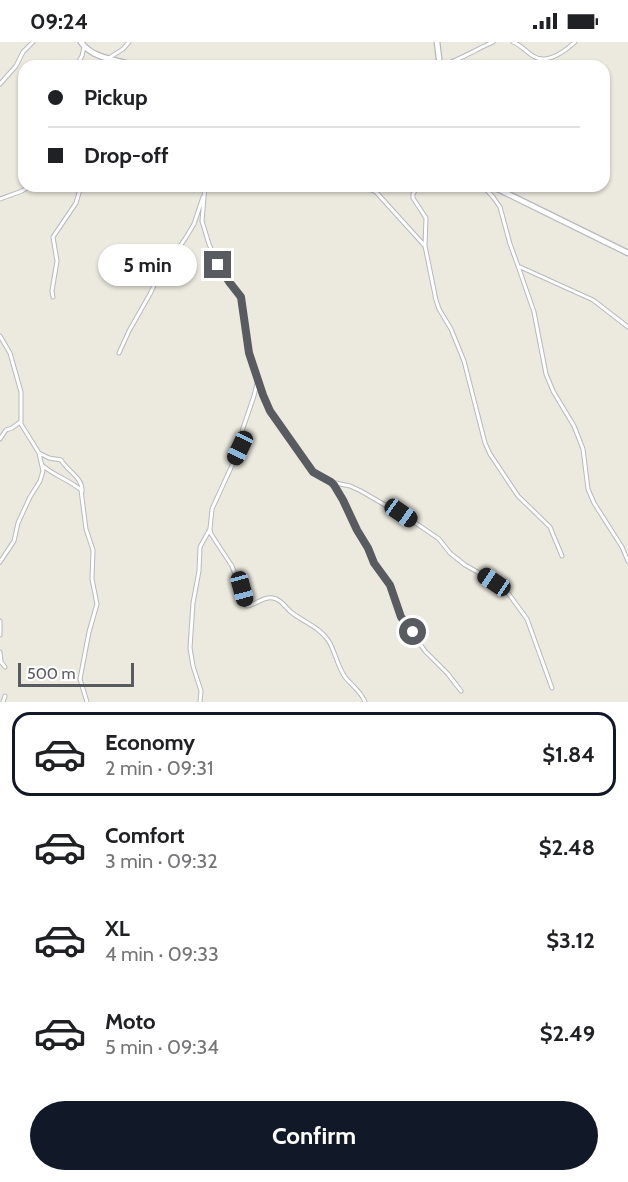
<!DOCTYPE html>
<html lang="en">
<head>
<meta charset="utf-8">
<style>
	:root { --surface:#fff; --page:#f2f2f2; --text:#202124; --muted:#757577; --line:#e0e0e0; --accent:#111827 }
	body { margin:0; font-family:Cabin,sans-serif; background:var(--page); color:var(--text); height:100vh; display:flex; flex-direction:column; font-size:22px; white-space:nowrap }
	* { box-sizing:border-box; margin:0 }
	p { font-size:20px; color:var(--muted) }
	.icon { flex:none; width:33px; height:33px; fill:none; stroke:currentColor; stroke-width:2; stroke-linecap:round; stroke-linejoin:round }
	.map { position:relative; height:660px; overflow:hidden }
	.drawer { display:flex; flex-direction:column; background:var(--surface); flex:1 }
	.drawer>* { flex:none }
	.top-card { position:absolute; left:18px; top:18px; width:592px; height:132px; border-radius:18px; box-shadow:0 2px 4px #0004; display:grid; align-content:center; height:132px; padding:0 30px; background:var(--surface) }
	.scale { position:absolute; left:18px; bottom:15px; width:116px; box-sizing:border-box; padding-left:6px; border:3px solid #585b60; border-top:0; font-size:16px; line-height:21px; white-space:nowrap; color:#585b60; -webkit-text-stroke:4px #fff; paint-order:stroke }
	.end { position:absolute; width:27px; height:27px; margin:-14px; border:8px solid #585b60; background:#fff; box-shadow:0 0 0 3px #fff }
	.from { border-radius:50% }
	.bubble { position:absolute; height:42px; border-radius:21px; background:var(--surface); box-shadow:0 2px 4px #0004; font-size:20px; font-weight:700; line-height:42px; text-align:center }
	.car { position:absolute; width:18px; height:36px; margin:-18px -9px; border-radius:8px; box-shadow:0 0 4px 2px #0007; background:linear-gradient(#222 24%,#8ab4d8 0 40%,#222 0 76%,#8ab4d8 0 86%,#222 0) }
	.top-card b { display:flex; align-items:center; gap:21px; height:57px; font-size:22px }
	.top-card b+b { border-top:2px solid var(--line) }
	.top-card i { width:15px; height:15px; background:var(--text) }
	ul { padding:10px 0 0; list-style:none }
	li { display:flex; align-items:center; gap:18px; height:84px; margin:0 12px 9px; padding:0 18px; border:3px solid transparent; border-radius:18px }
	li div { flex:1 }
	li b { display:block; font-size:22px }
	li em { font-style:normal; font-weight:700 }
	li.selected { border-color:var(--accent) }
	li>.icon { width:54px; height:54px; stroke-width:1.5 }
	.primary-button { display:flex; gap:12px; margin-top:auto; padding:12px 30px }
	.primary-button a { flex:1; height:69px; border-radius:36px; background:var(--accent); color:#fff; font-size:24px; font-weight:700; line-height:69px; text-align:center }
	.status { display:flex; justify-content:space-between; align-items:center; height:42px; padding:0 30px; background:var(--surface); direction:ltr }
	.status svg { height:16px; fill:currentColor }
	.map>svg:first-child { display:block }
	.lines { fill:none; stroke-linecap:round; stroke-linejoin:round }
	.minor-casing { stroke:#b7b9be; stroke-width:5 }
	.tertiary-casing { stroke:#b7b9be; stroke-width:7 }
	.minor { stroke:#fff; stroke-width:3 }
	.tertiary { stroke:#fff; stroke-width:4.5 }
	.route { stroke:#585b60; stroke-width:8 }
</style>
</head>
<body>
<div class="status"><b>09:24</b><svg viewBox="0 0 49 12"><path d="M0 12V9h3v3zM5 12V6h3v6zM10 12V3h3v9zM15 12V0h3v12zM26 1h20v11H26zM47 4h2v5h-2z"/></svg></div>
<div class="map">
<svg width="628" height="660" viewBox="0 0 628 660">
	<rect width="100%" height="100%" fill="#ece9de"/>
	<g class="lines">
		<g class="minor-casing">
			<path id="minor" d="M513,0C521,3 525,9 533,14C547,23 564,10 575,0
				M109,16L123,7L129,0
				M76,24L82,14L84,5
				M441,24C459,18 475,8 493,0
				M0,42L16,24L23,10L33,0
				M205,144L202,179L209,202L218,223L241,255L249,311L258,337L254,354L243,386L240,406L212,467L210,487L211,492L232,524L247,564C256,563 263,554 273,556C281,557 285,565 291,570C303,580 318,584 328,598C335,608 337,624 345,635C352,644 361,649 365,660
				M351,144L365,145L376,150L424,203
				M418,144L413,152V156L426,176L425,204L436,258L439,267L451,287L464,319L485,401L490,412L518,454L550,485L562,514
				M483,144L493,155L500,165L510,202L518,224L593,258L628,285
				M0,157L22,149L30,144
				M518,224L534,270L546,332L553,349L574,384L583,407L588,447L594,461L622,505L628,519
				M53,255L52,249L57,219L53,195L76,161L81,144
				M0,294L10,311L21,350V382L39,411L43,429L40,439L30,455L18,481L14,499L0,520
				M119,311L129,289L150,252L157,237L185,197L194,182L203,155
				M258,339L270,369L313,430L331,440L350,444L361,449L385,463L401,471L439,497L450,511L465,523L483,533L508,551L527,577L552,646
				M0,397L6,388L12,386L20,380
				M39,411L49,416L61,418C68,430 83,435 82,450
				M42,423C53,433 69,438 81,448L86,487L93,508L92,537L97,562L89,590L80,637L87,660
				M332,441L343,458L357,488L368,506L374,521L390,543L401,575L425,609L448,632L461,649
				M0,579V593
				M0,610L1,620L5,625
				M3,660L5,654
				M200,660L201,649L193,624L190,606L193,561L199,529L200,505L210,487"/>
		</g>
		<g class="tertiary-casing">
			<path id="tertiary" d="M81,0C92,17 119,18 137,24
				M437,0L440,24
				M488,144L500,148L628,211"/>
		</g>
		<use href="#minor" class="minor"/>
		<use href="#tertiary" class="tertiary"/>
	</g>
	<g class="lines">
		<path class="route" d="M218,223L230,241L241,255L249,311L263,353L270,369L313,430L331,440L334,443L343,458L357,488L368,506L374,521L390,543L401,575L413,590"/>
	</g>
</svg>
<div class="scale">500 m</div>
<i class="end from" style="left:413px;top:590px"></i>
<i class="end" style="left:218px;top:223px"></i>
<div class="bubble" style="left:98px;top:202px;width:99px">5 min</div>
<i class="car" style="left:240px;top:406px;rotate:205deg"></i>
<i class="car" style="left:401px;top:471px;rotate:125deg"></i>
<i class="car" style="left:494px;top:540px;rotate:304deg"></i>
<i class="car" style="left:242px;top:547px;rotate:165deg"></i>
<div class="top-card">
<b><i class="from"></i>Pickup</b>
<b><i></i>Drop-off</b>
</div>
</div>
<section class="drawer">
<ul>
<li class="selected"><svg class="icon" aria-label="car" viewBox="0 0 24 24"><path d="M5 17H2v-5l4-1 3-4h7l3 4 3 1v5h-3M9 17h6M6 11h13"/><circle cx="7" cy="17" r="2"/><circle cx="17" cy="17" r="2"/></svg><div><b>Economy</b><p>2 min · 09:31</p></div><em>$1.84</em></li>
<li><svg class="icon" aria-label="car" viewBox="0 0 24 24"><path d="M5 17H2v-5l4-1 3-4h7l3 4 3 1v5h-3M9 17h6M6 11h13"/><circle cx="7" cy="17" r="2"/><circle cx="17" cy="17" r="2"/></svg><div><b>Comfort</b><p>3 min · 09:32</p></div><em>$2.48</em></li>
<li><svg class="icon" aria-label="car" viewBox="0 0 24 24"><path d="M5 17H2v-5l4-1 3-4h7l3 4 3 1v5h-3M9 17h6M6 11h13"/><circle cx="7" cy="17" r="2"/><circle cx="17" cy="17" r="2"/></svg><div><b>XL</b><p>4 min · 09:33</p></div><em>$3.12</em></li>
<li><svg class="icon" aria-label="car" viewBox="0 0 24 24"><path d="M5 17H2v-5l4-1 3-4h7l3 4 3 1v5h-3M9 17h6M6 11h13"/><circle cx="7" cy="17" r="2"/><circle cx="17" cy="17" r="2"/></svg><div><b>Moto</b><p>5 min · 09:34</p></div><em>$2.49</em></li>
</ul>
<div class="primary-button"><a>Confirm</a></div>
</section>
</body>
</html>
